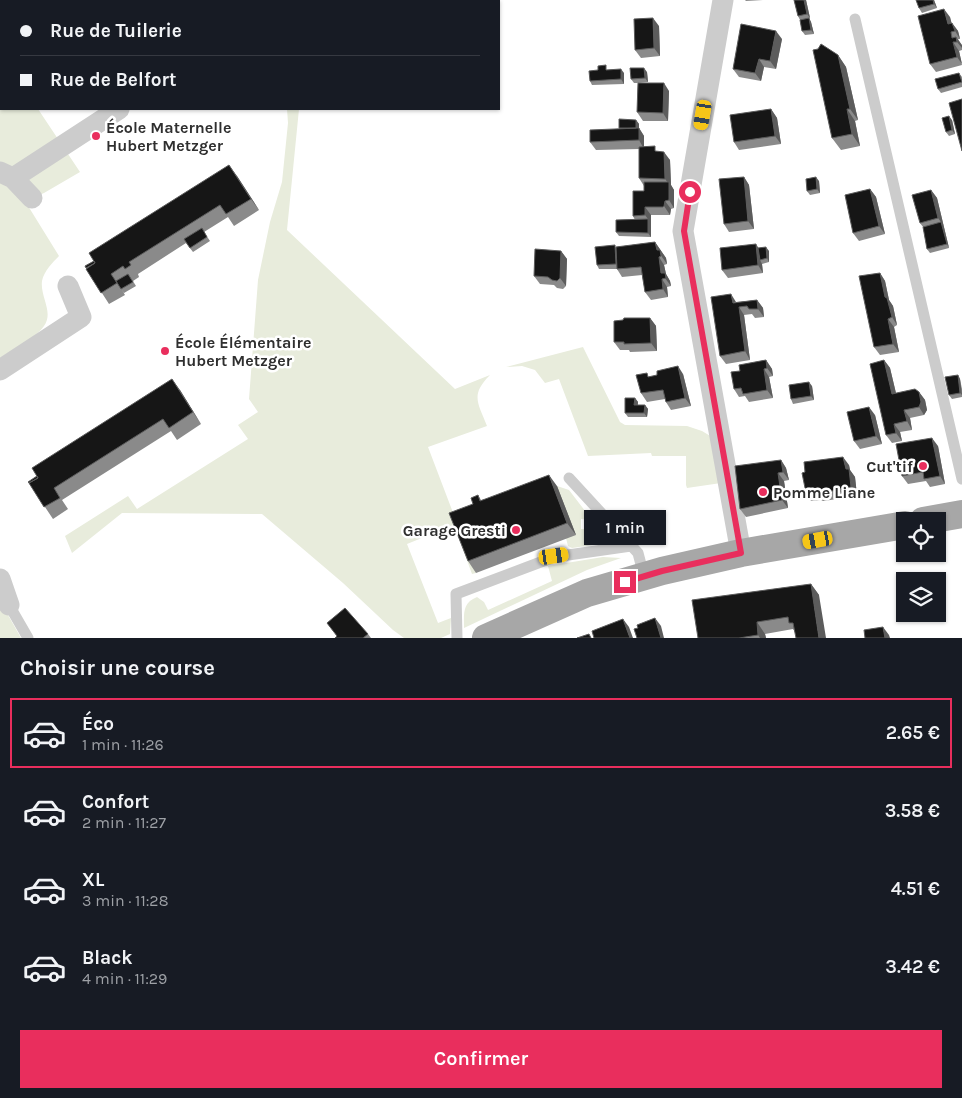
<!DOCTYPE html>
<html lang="fr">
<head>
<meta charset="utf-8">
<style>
	:root { --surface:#171b24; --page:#242831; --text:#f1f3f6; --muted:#9ea1a6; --line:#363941; --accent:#e92e5d }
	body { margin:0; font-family:Karla,sans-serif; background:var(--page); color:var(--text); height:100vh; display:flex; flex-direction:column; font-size:19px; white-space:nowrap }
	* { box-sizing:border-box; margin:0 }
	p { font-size:16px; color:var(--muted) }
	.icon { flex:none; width:28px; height:28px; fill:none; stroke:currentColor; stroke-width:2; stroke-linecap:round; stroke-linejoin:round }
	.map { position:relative; height:638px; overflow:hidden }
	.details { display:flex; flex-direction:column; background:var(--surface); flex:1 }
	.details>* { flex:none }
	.guide { position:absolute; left:0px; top:0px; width:500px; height:110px; box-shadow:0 1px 4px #0004; display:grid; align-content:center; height:110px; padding:0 20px; background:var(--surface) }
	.buttons { position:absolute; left:896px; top:512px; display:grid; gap:10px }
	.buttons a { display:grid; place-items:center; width:50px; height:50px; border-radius:0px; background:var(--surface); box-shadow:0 1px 4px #0004; font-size:25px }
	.end { position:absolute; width:22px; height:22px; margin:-11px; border:6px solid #e92e5d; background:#fff; box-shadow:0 0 0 2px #fff }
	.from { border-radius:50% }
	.bubble { position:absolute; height:35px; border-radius:0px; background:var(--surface); box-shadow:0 1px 4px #0004; font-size:16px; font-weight:600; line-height:35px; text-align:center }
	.car { position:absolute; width:15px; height:30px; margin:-15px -8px; border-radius:6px; box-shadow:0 0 4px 1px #0007; background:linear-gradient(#f5c518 24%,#345 0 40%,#f5c518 0 76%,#345 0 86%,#f5c518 0) }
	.guide b { display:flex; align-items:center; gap:18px; height:48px; font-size:19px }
	.guide b+b { border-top:1px solid var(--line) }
	.guide i { width:12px; height:12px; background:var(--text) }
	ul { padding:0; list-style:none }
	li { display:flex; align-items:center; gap:15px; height:70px; margin:0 10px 8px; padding:0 10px; border:2px solid transparent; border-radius:0px }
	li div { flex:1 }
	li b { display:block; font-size:19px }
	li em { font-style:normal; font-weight:600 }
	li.on { border-color:var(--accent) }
	li>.icon { width:45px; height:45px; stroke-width:1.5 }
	h2 { padding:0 20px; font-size:22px; line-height:60px }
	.cta { display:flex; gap:10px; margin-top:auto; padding:10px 20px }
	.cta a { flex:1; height:58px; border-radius:0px; background:var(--accent); color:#fff; font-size:20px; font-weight:600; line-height:58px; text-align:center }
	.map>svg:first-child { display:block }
	.green { fill:#e8ecdc }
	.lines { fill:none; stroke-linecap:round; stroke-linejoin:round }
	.lane { stroke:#ccc; stroke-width:11 }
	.street { stroke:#ccc; stroke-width:21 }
	.primary { stroke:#a7a7a7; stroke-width:28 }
	.wall { fill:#8a8a8a }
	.shaded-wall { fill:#5c5c5c }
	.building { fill:#161616; stroke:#5c5c5c }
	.route { stroke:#e92e5d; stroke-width:6 }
	.poi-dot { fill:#e92e5d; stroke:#fff; stroke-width:2 }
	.labels { text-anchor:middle; stroke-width:5; stroke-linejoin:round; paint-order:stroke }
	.poi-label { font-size:16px; font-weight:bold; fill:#2f2f2f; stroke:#fff; text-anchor:start }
</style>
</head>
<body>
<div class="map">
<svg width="962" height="638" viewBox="0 0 962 638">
	<rect width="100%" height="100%" fill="#fff"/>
	<path class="green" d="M1,72V109H38L80,172L44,193L25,201L59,256C53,262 44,271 42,281C40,297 54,312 44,326C37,337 12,350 0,358V73Z
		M287,109H299L287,230L455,389L490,375C470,395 478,403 487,426L428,447L476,573L472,574L454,525L407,544L438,623L451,618L450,634L441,638H404L393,630L343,583L262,514L122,513L72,553L65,536L128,496L137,509L248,439L238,425L258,412L249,399L258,280L270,222L282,182L288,123Z
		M583,347L620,422L625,425L687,426L702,431L712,437L721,483L687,488L686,485V456H652L651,453L588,456L559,379L545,383L535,370L522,366L506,367Z
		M557,486L569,490L592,520L581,519V529H587L588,538L606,539L600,544L572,548L568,546L566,538Z
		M603,557L621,558L587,570L464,628C464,614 462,603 477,597L484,602L488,610L552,581L548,566Z
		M4,608L21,638H0V609Z"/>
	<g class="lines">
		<path class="lane" d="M855,19L962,479
			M569,478L638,553L644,576
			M9,605L28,638
			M457,638L456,594L554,557L631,546"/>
		<path class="street" d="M723,0L683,231L741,553
			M50,1L51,0
			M0,54L1,53
			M0,172L13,178L32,198
			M13,178L119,109
			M0,370L81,317L68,286
			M0,579L9,605"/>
		<path class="primary" d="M923,521L962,514
			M486,638L587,593L662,571L741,553L905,525"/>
	</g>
	<path class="wall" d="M211,0H276L277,1H209Z
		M745,0H763L746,1Z
		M794,0H806L810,18H809L811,22L814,34L805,35L802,31L800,20L798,16Z
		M916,0H934L937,8L922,13L919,8Z
		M950,17L951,24L952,23L958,31L960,39H958L962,46V50L959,51L962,65L936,72L930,64Z
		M659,26L660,56L641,58L635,50Z
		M782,39L776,69L764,67L761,81L739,77L733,69Z
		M838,55L846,67L858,120L855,121L860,146L841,150L832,138Z
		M609,70L624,73V84L592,85L590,81Z
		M647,72L648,82L638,83L669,91L668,121H643L637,112L638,83H634L631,79Z
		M959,73L962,77V87L941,93L938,89Z
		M771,109L777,118L781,144L739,150L734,142Z
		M636,120L639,124V128L644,136V147L658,152L670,160L671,185L674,190V208L671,209L670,215H651V237L619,236L616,232L635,220L633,216L644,191V186L639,178V149L596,150L590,142L620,129L619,128Z
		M952,120L955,134L949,136L946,132Z
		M237,176L259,210L234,226L228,217L204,232L210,241L193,252L186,243L138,274L139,277L133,281L131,278L136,286L124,293L122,290L125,295L109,304L86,268Z
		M744,177L749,185L754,229L729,232L724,224Z
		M819,181L820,193L810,195L807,191Z
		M870,189L876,197L885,234L859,241L853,233Z
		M931,190L937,198L949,248L930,253L927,249L923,227L920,223Z
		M655,242L666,258L667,264L664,265L666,274L670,281L671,286L667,287L668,297L651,300L645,292L642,275L622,277L617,269H599L597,265L616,247Z
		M758,248L769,251V262L762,264L763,273L728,278L722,270Z
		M561,251L567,259L566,286L563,289L557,288L554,285L540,284L534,276Z
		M880,273L885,281L889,300L893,306L897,325L894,327L899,352L880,355L874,347Z
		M757,300L763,308L764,317L755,318L752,314L744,315L750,360L726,364L720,356L736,302Z
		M650,318L656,326L657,351L630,352L629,350H620L614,342Z
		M766,360L772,369L773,376L769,377L773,398L749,402L745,396L739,397L734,389L740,371Z
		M884,360L890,368L896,393L919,392L925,400L927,410L924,415L910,418L912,430L900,432L902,441L892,443L886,435Z
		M683,374L691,406L671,410L666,402L665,399L647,402L641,393L650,377Z
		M958,375L960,379L962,389V397L952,399L949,395Z
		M812,386L814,400L793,404L791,399Z
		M180,390L201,424L177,440L171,431L62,500L68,509L53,519L29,483Z
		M635,398L638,402V405H645L648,409L647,417H628L625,413Z
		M875,415L882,444L860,449L854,441Z
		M938,446L945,484L930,487L926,481L908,484L902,476Z
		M781,460L786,468L789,480L784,481L788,508L746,517L740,509Z
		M849,465L850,470L855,477L857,495L846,497L845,498L823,501L821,500L811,501L806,493Z
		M557,486L576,535L476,573L468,561L473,504L478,495L481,500Z
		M811,584L819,595L795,632L793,629L765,634L766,638H698Z
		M327,623L368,634L371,638H335L337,636Z"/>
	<path class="shaded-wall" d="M804,0H806L810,18L807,14Z
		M933,0H934L937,8L934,4Z
		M944,9L950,17L954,32L948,24Z
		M653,18L659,26L660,56L654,48Z
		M809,18L811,22L814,34L811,30Z
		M952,23L958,31L960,39L955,31Z
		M776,31L782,39L776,69L770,61Z
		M956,37L962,45V48L957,42Z
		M953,42L959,51L962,64L957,57Z
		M838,55L846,67L858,120L850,109Z
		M759,59L764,67L761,81L755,73Z
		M644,68L647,72L648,82L645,78Z
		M621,69L624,73V84L621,79Z
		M664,83L669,91L668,121L663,113Z
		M771,109L777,118L781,144L775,136Z
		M847,109L855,121L860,146L852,134Z
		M949,116L952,120L955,134L952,130Z
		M636,120L639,124V128L644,136V149L639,140L636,129Z
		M664,152L670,160L671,185L674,190V208L669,200V184L665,179Z
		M229,165L237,176L259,210L251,199Z
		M744,177L749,185L754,229L748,221Z
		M816,177L819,181L820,193L817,189Z
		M870,189L876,197L885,234L879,226Z
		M931,190L937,198L949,248L947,244L941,222L938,218Z
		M665,201L671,209L670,215L664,206Z
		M645,207L651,215V237L648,233V219L645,215Z
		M655,242L666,258L667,264L657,250Z
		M756,244L761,252L760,260L762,264L763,273L758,265Z
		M766,247L769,251V262L767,258Z
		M561,251L567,259L566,286L560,278Z
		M659,257L664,265L666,274L670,281L671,286L661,273Z
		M880,273L885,281L889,300L893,306L897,325L892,317L885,297Z
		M662,279L667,287L668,297L663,289Z
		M731,294L736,302L733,303Z
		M757,300L763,308L764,317L758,309Z
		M739,307L744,315L750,360L745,351Z
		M650,318L656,326L657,351L651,343Z
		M888,319L894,327L899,352L893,344Z
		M766,360L772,369L773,376L767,368Z
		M884,360L890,368L898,402L892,394Z
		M678,366L683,374L691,406L685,398Z
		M764,369L769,377L773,398L767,390Z
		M958,375L960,379L962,395L960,393Z
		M172,379L180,390L201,424L193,412Z
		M809,382L812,386L814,400L811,396Z
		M919,392L925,400L927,410L924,415L919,407Z
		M635,398L638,402L637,409L634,405Z
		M645,405L648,409L647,417L644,413Z
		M869,407L875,415L882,444L876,436Z
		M904,410L910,418L912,430L907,421Z
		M894,424L900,432L902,441L896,433Z
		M932,438L938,446L945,484L940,476Z
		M843,457L849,465L850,470L855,477L857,495L851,487L846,469Z
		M781,460L786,468L789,480L783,472Z
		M778,473L784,481L788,508L782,500Z
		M549,475L557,486L576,535L567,523Z
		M840,489L846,497L845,498L839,490Z
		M811,584L819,595L826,638H819Z
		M655,618L661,626L664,638H661Z
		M623,619L629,627L633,638H630Z
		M757,622L765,634L766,638H760L758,635Z
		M883,627L889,635L890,638H885Z"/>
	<path class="building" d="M94,0H121V1H92Z
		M211,0H265L263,1H209Z
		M299,0H352V1H299Z
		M456,0H465V1H456Z
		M794,0H804L807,14L798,16Z
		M916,0H933L934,4L919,8Z
		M944,9L948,24L952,23L955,31L951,32L952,38L956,37L957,42H953L957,57L930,64L918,16Z
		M653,18L654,48L635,50L634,19Z
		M809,18L811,30L802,31L800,20Z
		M741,24L776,31L770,61L759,59L755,73L733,69Z
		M821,44L838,55L850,109H847L852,134L832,138L813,50L818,49Z
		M606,65V70L621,69V79L590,81L589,71L598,70V66Z
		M630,68H644L645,78L631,79Z
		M959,73L962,82L938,89L935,79Z
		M638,83H664L663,113L637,112Z
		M962,99V151L949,103Z
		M771,109L775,136L734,142L730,115Z
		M949,116L952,130L946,132L942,118Z
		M619,119L636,120V128H619Z
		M639,128V140L590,142V130Z
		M655,146V151L664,152L665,179L639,178V147Z
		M229,165L251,199L226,214L220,205L129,262L131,265L125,269L123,266L111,274L117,283L101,293L86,269L95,263L89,253Z
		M744,177L748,221L724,224L719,179Z
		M816,177L817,189L807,191L806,179Z
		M644,182H669V200L665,201L664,206L663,207H645V215L633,216V191H644Z
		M870,189L879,226L853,233L845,195Z
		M931,190L938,218L920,223L912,195Z
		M648,219V233L616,232V220Z
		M941,222L947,244L927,249L923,227Z
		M202,228L207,237L190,248L184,239Z
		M655,242L657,250H660L661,256L659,257L661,273H665L666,278L662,279L663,289L645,292L641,267L617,269L616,247Z
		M756,244L758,265L722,270L720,248Z
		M615,245L616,264L597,265L595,247Z
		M766,247L767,258L760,260L758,248Z
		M535,249L561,251L560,278L557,281L552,280L548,277L534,276Z
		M94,261L95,263L86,268L85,266Z
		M880,273L885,297L887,298L892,317L888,319L893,344L874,347L859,276Z
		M128,274L133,282L121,289L116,281Z
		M731,294L733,303L757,300L758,309H749L747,306L739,307L745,351L720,356L711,297Z
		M624,318H650L651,343L624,344V342H614V321L623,320Z
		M766,360L767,368L764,369L767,390L743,394L741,388L734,389L731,372L740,371L739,365Z
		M884,360L892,394L915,389L919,392L921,402L919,407L904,410L907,421L894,424L896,433L886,435L870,364Z
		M678,366L685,398L666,402L663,390L641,393L636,375L647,373L648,377L657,375V371Z
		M958,375L960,393L949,395L945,377Z
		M172,379L193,412L169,428L163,419L54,488L60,498L44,507L29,483L38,478L32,468Z
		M809,382L811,396L791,399L789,385Z
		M625,398H635L634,405H645L644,413H625Z
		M869,407L876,436L854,441L847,412Z
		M932,438L940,476L924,479L923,472L902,476L896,444Z
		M843,457L846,469H849L851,487L840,489L839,490L818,493L816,492L806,493L802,473L805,472L804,462Z
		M781,460L783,472L778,473L782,500L740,509L735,466Z
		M549,475L567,523L468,561L449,513L473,504L471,498L478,495L480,501Z
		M37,476L38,478L29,483L28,482Z
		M811,584L819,638H796L793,623H789L788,617L757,622L758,635L739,638H698L692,600Z
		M345,608L368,634L363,638H335L337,636L327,623Z
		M655,618L661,638H637L634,629L638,628L637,625Z
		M623,619L630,638H594L592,631Z
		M883,627L885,638H865L864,630Z
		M589,634L591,638H577Z"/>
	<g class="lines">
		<path class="route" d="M625,582L662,571L741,553L684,231L690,192"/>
	</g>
	<g class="poi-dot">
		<circle cx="96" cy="136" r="5"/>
		<circle cx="165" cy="351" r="5"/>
		<circle cx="923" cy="466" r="5"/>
		<circle cx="763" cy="492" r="5"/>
		<circle cx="516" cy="530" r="5"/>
	</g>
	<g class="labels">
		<g class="poi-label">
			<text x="106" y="133">École Maternelle<tspan x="106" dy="18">Hubert Metzger</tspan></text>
			<text x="175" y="348">École Élémentaire<tspan x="175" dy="18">Hubert Metzger</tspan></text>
			<text x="913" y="472" text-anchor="end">Cut'tif</text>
			<text x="773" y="498">Pomme Liane</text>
			<text x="506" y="536" text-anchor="end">Garage Gresti</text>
		</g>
	</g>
</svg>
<div class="buttons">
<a><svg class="icon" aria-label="locate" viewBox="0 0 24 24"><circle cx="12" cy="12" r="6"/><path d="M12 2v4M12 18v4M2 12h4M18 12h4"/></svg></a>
<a><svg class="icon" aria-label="layers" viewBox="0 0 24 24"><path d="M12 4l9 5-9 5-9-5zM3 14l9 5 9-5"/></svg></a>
</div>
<i class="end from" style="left:690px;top:192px"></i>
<i class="end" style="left:625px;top:582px"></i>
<div class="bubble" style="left:584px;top:510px;width:82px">1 min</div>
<i class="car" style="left:703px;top:115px;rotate:190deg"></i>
<i class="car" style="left:818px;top:540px;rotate:260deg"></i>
<i class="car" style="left:554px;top:556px;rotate:82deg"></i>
<div class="guide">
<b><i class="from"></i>Rue de Tuilerie</b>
<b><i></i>Rue de Belfort</b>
</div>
</div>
<section class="details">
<h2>Choisir une course</h2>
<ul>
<li class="on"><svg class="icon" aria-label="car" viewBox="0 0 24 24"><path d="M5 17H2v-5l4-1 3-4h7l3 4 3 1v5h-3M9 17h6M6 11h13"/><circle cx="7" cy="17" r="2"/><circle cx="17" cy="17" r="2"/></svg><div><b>Éco</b><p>1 min · 11:26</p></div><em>2.65 €</em></li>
<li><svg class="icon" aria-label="car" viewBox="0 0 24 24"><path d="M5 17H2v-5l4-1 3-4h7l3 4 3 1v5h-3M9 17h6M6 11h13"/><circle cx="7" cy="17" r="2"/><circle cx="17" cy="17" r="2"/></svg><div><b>Confort</b><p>2 min · 11:27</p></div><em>3.58 €</em></li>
<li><svg class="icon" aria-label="car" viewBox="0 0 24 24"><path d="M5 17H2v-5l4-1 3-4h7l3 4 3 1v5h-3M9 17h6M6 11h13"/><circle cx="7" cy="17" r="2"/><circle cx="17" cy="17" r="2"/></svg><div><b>XL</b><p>3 min · 11:28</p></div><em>4.51 €</em></li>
<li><svg class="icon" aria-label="car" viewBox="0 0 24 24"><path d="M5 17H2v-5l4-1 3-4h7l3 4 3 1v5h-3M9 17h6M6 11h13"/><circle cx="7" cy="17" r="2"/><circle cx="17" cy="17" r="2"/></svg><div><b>Black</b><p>4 min · 11:29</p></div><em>3.42 €</em></li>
</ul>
<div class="cta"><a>Confirmer</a></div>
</section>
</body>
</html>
